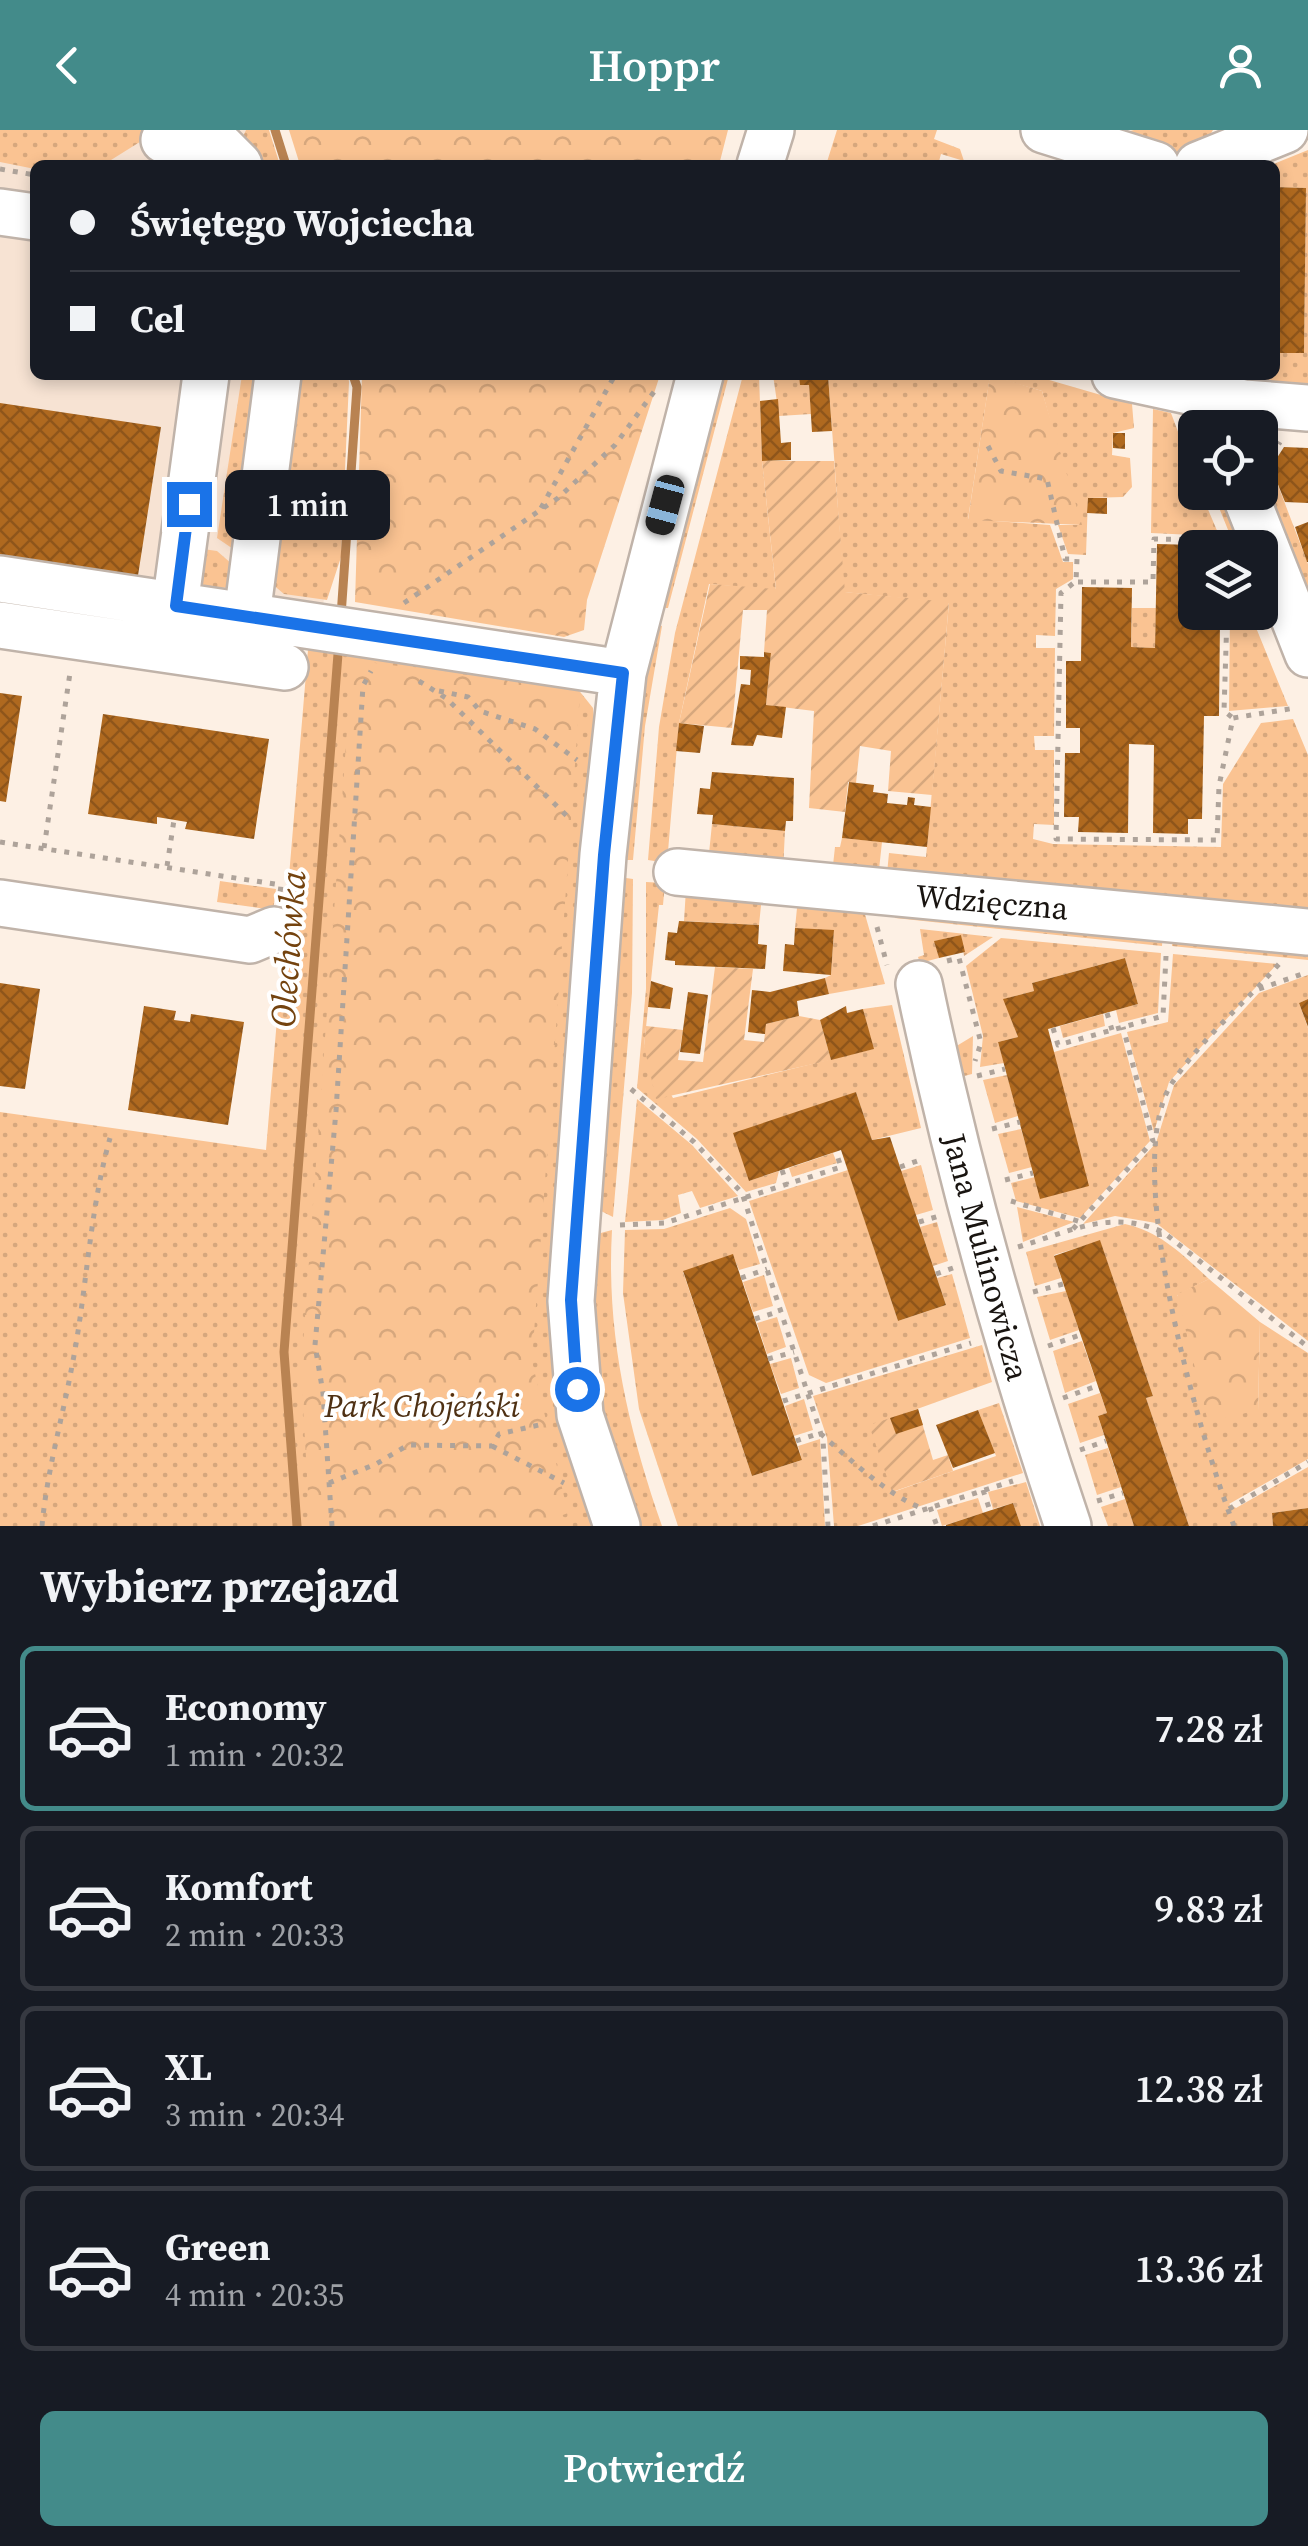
<!DOCTYPE html>
<html lang="pl">
<head>
<meta charset="utf-8">
<style>
	:root { --surface:#171b24; --page:#20242c; --text:#f1f3f6; --muted:#9ea1a6; --line:#363941; --accent:#438b8a }
	body { margin:0; font-family:"Source Serif 4",serif; background:var(--page); color:var(--text); height:100vh; display:flex; flex-direction:column; font-size:38px; white-space:nowrap }
	* { box-sizing:border-box; margin:0 }
	p { font-size:32px; color:var(--muted) }
	.icon { flex:none; width:55px; height:55px; fill:none; stroke:currentColor; stroke-width:2; stroke-linecap:round; stroke-linejoin:round }
	.map { position:relative; height:1396px; overflow:hidden }
	.sheet { display:flex; flex-direction:column; background:var(--surface); flex:1 }
	.sheet>* { flex:none }
	.hud { position:absolute; left:30px; top:30px; width:1250px; height:220px; border-radius:15px; box-shadow:0 5px 15px #0003; display:grid; align-content:center; height:220px; padding:0 40px; background:var(--surface) }
	.tools { position:absolute; left:1178px; top:280px; display:grid; gap:20px }
	.tools a { display:grid; place-items:center; width:100px; height:100px; border-radius:15px; background:var(--surface); box-shadow:0 5px 15px #0003; font-size:50px }
	.end { position:absolute; width:45px; height:45px; margin:-22px; border:12px solid #1a73e8; background:#fff; box-shadow:0 0 0 5px #fff }
	.from { border-radius:50% }
	.bubble { position:absolute; height:70px; border-radius:15px; background:var(--surface); box-shadow:0 5px 15px #0003; font-size:32px; font-weight:600; line-height:70px; text-align:center }
	.car { position:absolute; width:30px; height:60px; margin:-30px -15px; border-radius:12px; box-shadow:0 0 8px 2px #0007; background:linear-gradient(#222 24%,#8ab4d8 0 40%,#222 0 76%,#8ab4d8 0 86%,#222 0) }
	.hud b { display:flex; align-items:center; gap:35px; height:95px; font-size:38px }
	.hud b+b { border-top:2px solid var(--line) }
	.hud i { width:25px; height:25px; background:var(--text) }
	ul { padding:0; list-style:none }
	li { display:flex; align-items:center; gap:30px; height:165px; margin:0 20px 15px; padding:0 20px; border:5px solid var(--line); border-radius:15px }
	li div { flex:1 }
	li b { display:block; font-size:38px }
	li em { font-style:normal; font-weight:600 }
	li.on { border-color:var(--accent) }
	li>.icon { width:90px; height:90px; stroke-width:1.5 }
	h2 { padding:0 40px; font-size:45px; line-height:120px }
	.button { display:flex; gap:20px; margin-top:auto; padding:20px 40px }
	.button a { flex:1; height:115px; border-radius:15px; background:var(--accent); color:#fff; font-size:40px; font-weight:600; line-height:115px; text-align:center }
	header { display:flex; justify-content:space-between; align-items:center; height:130px; padding:0 40px; background:var(--accent); color:#fff; font-size:45px; font-weight:600 }
	.map>svg:first-child { display:block }
	.built { fill:#f7e3d3 }
	.grass { fill:url(#grass-dots) }
	.park { fill:url(#park-crowns) }
	.garden { fill:url(#garden-furrows) }
	.lines { fill:none; stroke-linecap:round; stroke-linejoin:round }
	.stream { stroke:#b98352; stroke-width:9 }
	.building { fill:url(#building-cross-hatch) }
	.minor-casing { stroke:#c0b3a9; stroke-width:50 }
	.path { stroke:#aea39a; stroke-width:5; stroke-dasharray:5 8; stroke-linecap:butt }
	.minor { stroke:#fff; stroke-width:45 }
	.route { stroke:#1a73e8; stroke-width:12 }
	.labels { text-anchor:middle; stroke-width:8; stroke-linejoin:round; paint-order:stroke }
	.street-label { font-size:32px; fill:#191410; stroke:#fff }
	.park-label { font-size:32px; font-style:italic; fill:#4f3114; stroke:#fff }
	.water-label { font-size:35px; font-style:italic; fill:#74430f; stroke:#fff }
</style>
</head>
<body>
<header><svg class="icon" aria-label="back" viewBox="0 0 24 24"><path d="M15 5l-7 7 7 7"/></svg>Hoppr<svg class="icon" aria-label="person" viewBox="0 0 24 24"><circle cx="12" cy="8" r="4"/><path d="M4 21q1-7 8-7t8 7"/></svg></header>
<div class="map">
<svg width="1308" height="1396" viewBox="0 0 1308 1396">
	<defs>
		<pattern id="grass-dots" width="8" height="8" patternUnits="userSpaceOnUse" patternTransform="scale(2.5)"><rect width="8" height="8" fill="#fac392"/><path d="M2 2h.1M6 6h.1" fill="none" stroke="#d6a77d" stroke-width="1.8" stroke-linecap="round"/></pattern>
		<pattern id="park-crowns" width="20" height="18" patternUnits="userSpaceOnUse" patternTransform="scale(2.5)"><rect width="20" height="18" fill="#fac392"/><path d="M2 6a3 3 0 1 1 6 0M12 15a3 3 0 1 1 6 0" fill="none" stroke="#d6a77d"/></pattern>
		<pattern id="garden-furrows" width="10" height="10" patternUnits="userSpaceOnUse" patternTransform="scale(2.5)"><rect width="10" height="10" fill="#fac392"/><path d="M-1 1l2-2M0 10L10 0M9 11l2-2" fill="none" stroke="#d6a77d"/></pattern>
		<pattern id="building-cross-hatch" width="8" height="8" patternUnits="userSpaceOnUse" patternTransform="scale(2.5)"><rect width="8" height="8" fill="#af691f"/><path d="M0 0l8 8M0 8l8-8" fill="none" stroke="#8e551a"/></pattern>
	</defs>
	<rect width="100%" height="100%" fill="#fdf0e4"/>
	<path class="built" d="M0,0H247L260,35H35V245H335L339,259L320,521L0,472Z"/>
	<path class="grass" d="M0,0H159L103,35H35V39L0,32Z
		M246,0H269L280,35H250L241,11Z
		M837,0H937L934,9L960,19L964,31L941,24L938,35H826Z
		M1134,0H1213L1204,15L1177,31L1126,2Z
		M1308,20V265L1231,257L1232,245H1275V223H1304L1306,58L1275,57V35H1271Z
		M242,245H265L242,425L217,408Z
		M291,245H348L349,252L341,427L327,470L284,464L265,448Z
		M720,245H729L668,478H658Z
		M743,245H759L762,331L776,460L709,454L679,593L667,733L648,730L659,597L675,503Z
		M773,245L800,247L801,255H809L811,284L779,286Z
		M828,245H1032L1132,274L1134,298L1113,303L1112,325L1130,328L1132,357L1123,367L1088,368L1086,425L1068,424L1058,395H1079L1042,261L990,246L968,389L1050,395L1063,432H1073V449L1056,459L1055,506L1036,505V518H1055L1054,606H1034L1035,620H1054V695L1034,694L1033,709L1053,714L1221,717L1223,654L1261,593L1293,589L1308,625V792L886,754L889,723L926,727L949,473L844,462Z
		M1153,279L1171,283L1195,347V362L1201,363L1224,417H1215L1214,406L1151,403Z
		M1271,337L1308,434V475L1256,371Z
		M1213,363H1232L1255,417H1235Z
		M196,418L217,421L240,441L234,457L203,459L194,429Z
		M1132,478H1156L1155,518L1131,517Z
		M1230,483H1250L1288,576L1229,581Z
		M654,494L662,496L645,596L633,730H627L642,566Z
		M308,520L364,527L370,522L577,558L593,578L595,597L549,1185C550,1261 568,1325 594,1396H0V982L266,1020Z
		M712,694L785,701L783,740L708,733Z
		M842,708L882,712L878,749L832,744L835,717H840Z
		M626,748L633,749L632,863L613,1087L599,1080Z
		M220,751L276,759L273,780L217,772Z
		M646,752L665,753L663,775H659L644,916L673,968L873,919L863,879L892,875L921,998L872,1010L856,962L749,1051L779,1041L776,1053L746,1062L697,1009L637,958L646,859Z
		M686,759L762,766L759,795L684,791Z
		M798,768L862,774L885,854L829,864L825,848L831,845L834,801L795,798Z
		M894,774L1163,798L1162,816L895,788Z
		M1173,798L1308,811V830L1172,816Z
		M920,799L993,807L964,826L961,805L935,811L939,828L920,833L918,827L924,825Z
		M1001,808L1161,823L1158,883L1119,893L1116,880L1138,874L1125,828L1032,853L1034,861L1004,869L1018,907L998,912L1004,933L980,937L983,906L966,836Z
		M1173,824L1277,834L1169,952L1154,1002L1127,902L1168,892Z
		M1308,845V869L1299,873L1308,898V1211L1156,1093L1115,1086L1083,1094L1156,1013L1174,955L1259,863Z
		M1103,884L1105,896L1063,908L1060,896Z
		M1121,903L1150,1011L1080,1088L1016,1071L1011,1053L1035,1047L1054,922Z
		M973,906L972,944L949,950L950,920Z
		M1007,945L1018,986L995,993L983,950Z
		M637,969L692,1015L738,1066L700,1078L692,1061L678,1065L681,1083L663,1090L625,1092Z
		M1021,999L1032,1037L1009,1043L998,1004Z
		M833,1023L837,1033L792,1047L789,1038Z
		M921,1035L933,1080L916,1085L901,1041Z
		M848,1040L898,1191L946,1175L937,1148L952,1144L970,1208L826,1253L809,1245L749,1071Z
		M1017,1077L1074,1092L1023,1112Z
		M730,1078L746,1089L760,1134L739,1140L733,1125L683,1142L752,1346L802,1330L798,1316L820,1309L825,1396H678L639,1279L623,1163L625,1100L664,1099Z
		M937,1092L948,1131L933,1136L920,1097Z
		M1125,1094C1161,1102 1183,1125 1209,1149L1177,1165L1258,1280L1260,1192L1308,1223V1329L1229,1374L1236,1378L1308,1337V1378L1272,1383L1273,1396H1189L1146,1268L1153,1266L1100,1111L1054,1125L1061,1148L1035,1156L1026,1122Z
		M612,1100C606,1204 628,1298 662,1396H639L602,1279L591,1199L597,1104Z
		M764,1145L773,1176L753,1182L743,1152Z
		M1066,1161L1079,1200L1050,1210L1037,1167Z
		M777,1187L786,1217L767,1224L757,1193Z
		M1082,1211L1096,1251L1065,1263L1053,1221Z
		M982,1215L992,1252L870,1296L893,1362L996,1326L978,1280L999,1273L1023,1343L858,1396H834L827,1308L813,1266Z
		M791,1228L799,1258L781,1264L770,1234Z
		M1100,1263L1107,1283L1098,1286L1104,1305L1080,1313L1068,1274Z
		M804,1269L813,1300L794,1306L785,1276Z
		M1108,1318L1121,1357L1097,1365L1085,1325Z
		M1026,1352L1040,1396H1021L1013,1373L993,1379L988,1362Z
		M978,1368L983,1383L942,1396L937,1380Z
		M1125,1369L1134,1396H1108L1101,1377Z"/>
	<path class="park" d="M289,0H728L719,35H300Z
		M362,245H660L587,470L584,500L564,507L355,472Z
		M990,245L1042,261L1082,395L968,390Z
		M352,530L559,557L580,565L532,1231L568,1383L555,1388L559,1396H310L301,1243Z
		M1209,1149L1260,1192L1258,1280L1208,1292L1177,1164Z"/>
	<path class="garden" d="M762,331H834L845,462L949,472L932,665L888,661L891,621L860,616L856,653L848,652L845,682L809,678L814,581L766,575L771,523L764,522L767,480H743L732,598L679,593L710,454L776,459Z
		M715,837L753,839L744,910L764,912L766,894L799,886L820,890L831,930L656,969L644,916L646,896L683,900L678,930L703,932Z
		M918,1279L933,1330L948,1325L953,1341L892,1362L869,1295Z"/>
	<g class="lines">
		<path class="stream" d="M275,0L286,35
			M341,486L357,257L353,245
			M297,1396L284,1222L339,511"/>
	</g>
	<path class="building" d="M1275,57L1306,58L1304,223H1275Z
		M799,245H828L832,301L812,302L809,255H800Z
		M778,269L781,313L791,312V330L762,331L760,271Z
		M0,273L161,297L137,452L0,432Z
		M1113,303H1125V319L1113,318Z
		M1284,317L1308,318V373L1285,372L1271,337Z
		M1088,368H1107V384L1087,383Z
		M1308,392V432H1307L1295,397Z
		M1157,414L1195,415V482L1220,489L1219,586H1204L1202,689H1188V704L1153,703L1154,615L1129,614L1128,703L1078,702L1079,687H1064L1065,623H1080V598H1066V531H1081L1082,457L1132,458L1131,517L1155,518Z
		M764,522L771,523L766,575L786,577L782,608L757,605L753,616L731,615L741,554L750,555L751,540L740,539V526L764,527Z
		M0,563L22,566L6,672L0,671Z
		M103,584L269,609L254,709L185,699L187,692L157,687V694L88,684Z
		M679,593L704,596L700,623L676,621Z
		M712,642L794,648L793,691H786L785,701L712,694L713,685L697,684L700,658L710,659Z
		M849,652L874,655L873,662L888,664L887,673L907,675L908,667L915,668L914,675L931,677L927,717L842,708Z
		M679,791L759,795L758,814L767,815L765,839L675,835V831L665,830L668,802L677,803Z
		M795,798L834,800L831,845L783,841L785,814L794,815Z
		M961,805L965,822L939,828L934,811Z
		M1125,828L1138,874L1048,899L1089,1056L1040,1069L998,912L1018,907L1003,869L1034,861L1032,853Z
		M825,848L829,864L797,871L799,886L766,894L765,904L748,902L752,860L770,862Z
		M651,851L673,858L670,879L648,877Z
		M0,853L40,859L25,959L0,956Z
		M688,862L708,865L700,924L680,922Z
		M1308,869V897L1299,873Z
		M144,876L176,881L174,890L190,892L191,884L244,892L228,995L128,980Z
		M846,876L847,883L863,879L874,919L831,930L820,890Z
		M856,962L872,1010L890,1007L946,1175L898,1191L841,1020L749,1051L733,1003Z
		M1100,1110L1153,1266L1146,1268L1189,1396H1134L1098,1286L1107,1283L1054,1126Z
		M733,1124L802,1330L752,1346L683,1141Z
		M918,1279L923,1295L896,1304L890,1288Z
		M978,1280L995,1323L953,1338L936,1295Z
		M1013,1373L1021,1396H946V1395Z
		M1308,1378V1396H1273L1272,1383Z"/>
	<g class="lines">
		<g class="minor-casing">
			<path id="minor" d="M1044,0L1156,35
				M164,10L221,17L239,35
				M760,35L771,0
				M1198,35L1285,0
				M0,82L35,87
				M1115,245L1244,273L1308,278
				M1244,362L1308,524
				M0,449L623,543
				M175,476L206,245
				M247,486L278,245
				M0,495L285,537
				M677,742L1308,802
				M0,773L250,810L274,800
				M919,854C957,1037 1008,1219 1068,1396
				M617,1396L580,1285L571,1171L603,725L623,543L700,245"/>
		</g>
		<path class="path" d="M0,39L35,45
			M988,316L1001,341L1047,349L1065,429H1077L1076,451L1061,463L1056,709L1217,710L1219,656L1233,588L1295,578
			M1266,337L1280,312
			M541,378L615,245
			M1078,452H1153L1154,409L1210,410V418
			M404,473L558,368L615,315L656,259
			M1211,482L1227,485L1224,581L1233,588
			M419,551L446,568L569,688
			M439,561L468,567L480,581L535,599L577,630
			M0,712L281,755L280,763
			M44,718L70,543
			M167,736L174,690
			M877,797L887,835
			M947,831L959,828L981,913L975,931
			M1259,859L1308,842
			M1107,883L1112,900
			M1053,898L1058,915L1163,886L1166,826
			M977,946L1005,939
			M631,959L694,1012L742,1063L823,1310L828,1396
			M992,999L1020,992
			M900,1037L923,1029
			M782,1040L787,1055
			M1005,1050L1033,1043
			M1011,1071L1081,1092
			M919,1092L939,1086
			M620,1095L665,1093L841,1037L836,1022
			M1073,1099L1153,1011L1123,897
			M1018,1117C1071,1101 1110,1079 1163,1102L1308,1217
			M936,1144L953,1138
			M741,1148L767,1139
			M1033,1162L1063,1154
			M755,1189L780,1181
			M1048,1216L1080,1205
			M768,1229L794,1222
			M1063,1268L1097,1256
			M783,1271L971,1213
			M796,1311L820,1303C848,1328 890,1367 924,1379
			M492,1316L564,1353
			M1080,1320L1106,1311
			M329,1353L376,1334L408,1315L492,1316L499,1304L543,1294
			M983,1360L990,1381
			M1097,1371L1123,1363
			M930,1377L937,1396
			M1229,1379L1308,1332
			M42,1396C47,1341 62,1290 72,1236C87,1160 89,1083 110,1008
			M332,1396L323,1263L315,1215L336,981L363,556L371,541
			M873,1396L1013,1351
			M1234,1396C1200,1307 1119,1034 1172,953C1200,910 1245,873 1279,834"/>
		<use href="#minor" class="minor"/>
	</g>
	<g class="lines">
		<path class="route" d="M189,374L176,476L623,543L604,725L571,1170L577,1259"/>
	</g>
	<g class="labels">
		<g class="street-label">
			<text transform="translate(992 772) rotate(5)" y="11">Wdzięczna</text>
			<text transform="translate(986 1127) rotate(75)" y="11">Jana Mulinowicza</text>
		</g>
		<g class="park-label">
			<text x="422" y="1287">Park Chojeński</text>
		</g>
		<g class="water-label">
			<text transform="translate(288 819) rotate(-86)" y="12">Olechówka</text>
		</g>
	</g>
</svg>
<div class="tools">
<a><svg class="icon" aria-label="locate" viewBox="0 0 24 24"><circle cx="12" cy="12" r="6"/><path d="M12 2v4M12 18v4M2 12h4M18 12h4"/></svg></a>
<a><svg class="icon" aria-label="layers" viewBox="0 0 24 24"><path d="M12 4l9 5-9 5-9-5zM3 14l9 5 9-5"/></svg></a>
</div>
<i class="end from" style="left:577px;top:1259px"></i>
<i class="end" style="left:189px;top:374px"></i>
<div class="bubble" style="left:225px;top:340px;width:165px">1 min</div>
<i class="car" style="left:665px;top:375px;rotate:195deg"></i>
<div class="hud">
<b><i class="from"></i>Świętego Wojciecha</b>
<b><i></i>Cel</b>
</div>
</div>
<section class="sheet">
<h2>Wybierz przejazd</h2>
<ul>
<li class="on"><svg class="icon" aria-label="car" viewBox="0 0 24 24"><path d="M5 17H2v-5l4-1 3-4h7l3 4 3 1v5h-3M9 17h6M6 11h13"/><circle cx="7" cy="17" r="2"/><circle cx="17" cy="17" r="2"/></svg><div><b>Economy</b><p>1 min · 20:32</p></div><em>7.28 zł</em></li>
<li><svg class="icon" aria-label="car" viewBox="0 0 24 24"><path d="M5 17H2v-5l4-1 3-4h7l3 4 3 1v5h-3M9 17h6M6 11h13"/><circle cx="7" cy="17" r="2"/><circle cx="17" cy="17" r="2"/></svg><div><b>Komfort</b><p>2 min · 20:33</p></div><em>9.83 zł</em></li>
<li><svg class="icon" aria-label="car" viewBox="0 0 24 24"><path d="M5 17H2v-5l4-1 3-4h7l3 4 3 1v5h-3M9 17h6M6 11h13"/><circle cx="7" cy="17" r="2"/><circle cx="17" cy="17" r="2"/></svg><div><b>XL</b><p>3 min · 20:34</p></div><em>12.38 zł</em></li>
<li><svg class="icon" aria-label="car" viewBox="0 0 24 24"><path d="M5 17H2v-5l4-1 3-4h7l3 4 3 1v5h-3M9 17h6M6 11h13"/><circle cx="7" cy="17" r="2"/><circle cx="17" cy="17" r="2"/></svg><div><b>Green</b><p>4 min · 20:35</p></div><em>13.36 zł</em></li>
</ul>
<div class="button"><a>Potwierdź</a></div>
</section>
</body>
</html>
